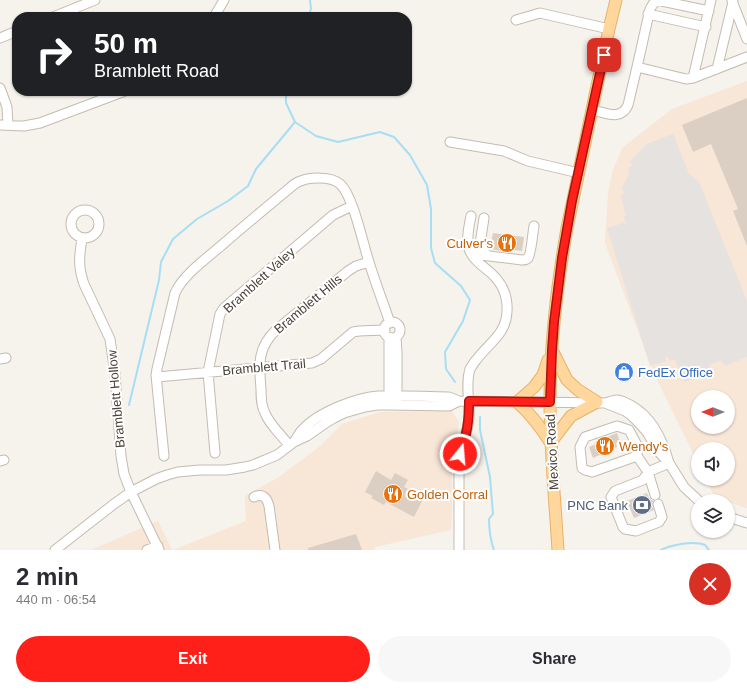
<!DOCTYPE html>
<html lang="en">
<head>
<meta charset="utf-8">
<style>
	:root { --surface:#fff; --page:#f7f7f7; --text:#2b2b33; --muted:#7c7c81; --accent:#ff201a }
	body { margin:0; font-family:Helvetica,sans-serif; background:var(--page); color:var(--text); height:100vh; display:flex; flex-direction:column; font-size:15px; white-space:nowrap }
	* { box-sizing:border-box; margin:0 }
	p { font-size:13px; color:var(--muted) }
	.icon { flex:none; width:22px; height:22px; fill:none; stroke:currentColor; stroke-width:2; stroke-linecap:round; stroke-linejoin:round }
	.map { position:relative; height:550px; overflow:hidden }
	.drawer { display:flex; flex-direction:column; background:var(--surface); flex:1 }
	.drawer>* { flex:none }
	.top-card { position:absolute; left:12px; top:12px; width:400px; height:84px; border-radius:16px; box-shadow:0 1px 3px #0004; background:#202124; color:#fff; overflow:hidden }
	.needle { width:26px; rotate:270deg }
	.tools { position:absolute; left:691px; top:390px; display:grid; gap:8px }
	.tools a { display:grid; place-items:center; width:44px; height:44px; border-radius:50%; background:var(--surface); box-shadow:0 1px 3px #0004; font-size:20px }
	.pin { position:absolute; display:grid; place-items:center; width:34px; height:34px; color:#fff; margin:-17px; border-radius:8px; box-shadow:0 2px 6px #0006 }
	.me { position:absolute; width:44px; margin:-22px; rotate:17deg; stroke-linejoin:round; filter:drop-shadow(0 0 3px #0008) }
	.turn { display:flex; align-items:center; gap:14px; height:84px; padding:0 16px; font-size:18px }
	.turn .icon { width:52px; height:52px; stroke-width:2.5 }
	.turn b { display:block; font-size:28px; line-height:34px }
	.round { display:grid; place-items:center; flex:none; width:42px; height:42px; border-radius:21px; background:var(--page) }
	.headline { display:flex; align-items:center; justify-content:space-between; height:68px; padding:0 16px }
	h1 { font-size:24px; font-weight:800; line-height:30px }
	.action { display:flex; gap:8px; margin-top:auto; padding:8px 16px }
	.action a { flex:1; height:46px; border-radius:24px; background:var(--accent); color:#fff; font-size:16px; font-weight:800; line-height:46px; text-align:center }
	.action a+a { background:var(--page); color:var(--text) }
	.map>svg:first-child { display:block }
</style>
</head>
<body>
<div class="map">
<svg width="747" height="550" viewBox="0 0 747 550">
	<rect width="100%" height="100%" fill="#f6f2ec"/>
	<!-- commercial -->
	<path fill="#f8e6d7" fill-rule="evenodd" d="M747 81V508L715 498 706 479H728V449H698V463L655 376 605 243 608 193 612 173 622 148 672 109ZM698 397H728V427H698Z
		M452 411 459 423 452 456V513L451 530 375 547 374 550H173L246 521 245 496 279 477 319 447 342 424 380 412Z
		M158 521 172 550H91Z"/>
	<!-- parking -->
	<path fill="#e5e2e0" d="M673 134 689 174 699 182 747 301V357L725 366 721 360 709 365 710 372 684 382 675 359 670 361 668 357 666 356 665 358 666 361 650 366 607 228 623 223 625 224H626L624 217 626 216 621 196 624 194 622 188 629 174 628 168 632 166 630 161 647 144Z"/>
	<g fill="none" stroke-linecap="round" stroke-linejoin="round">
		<!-- stream -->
		<path stroke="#a7def4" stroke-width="2" d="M308 17 311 9 310 0
			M286 91V103L295 122 316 136 338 142 380 132 394 137 410 155 427 185 431 209V248L435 263 461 286 470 300 463 321 445 352 446 369 455 382
			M129 405 159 280 161 262 173 239 197 219 228 201 248 186 256 169 295 122
			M480 417V430L490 477 493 514 489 519C489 531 490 539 494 550
			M661 550C671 545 694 540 705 545 706 546 707 548 709 550"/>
	</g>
	<!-- building -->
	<path fill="#dbcfc3" d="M747 98V246L733 211 738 209 711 144 693 152 682 125Z
		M493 233 524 237 522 251 508 249 507 252 490 249Z
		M617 433 620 442 616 443 617 447 593 458 589 447 596 444 595 442Z
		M376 471 391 480 395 473 408 480 404 487 424 497 414 517 386 502 384 505 371 498 373 496 365 492Z
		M647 493 649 498 653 501 652 506 654 510 634 518 627 501Z
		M356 534 362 550H308V548Z"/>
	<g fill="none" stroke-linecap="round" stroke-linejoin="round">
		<defs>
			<path id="minor" d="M657 0 709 11
				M658 0 653 4 650 9 637 67 686 79 693 78 711 0
				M732 1 747 39
				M648 14 706 27
				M53 17 95 0
				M214 17 224 0
				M516 20 540 13 609 29
				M0 38 17 31
				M717 69 733 2
				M693 78 747 57
				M0 88 7 107 8 125
				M592 110C606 113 621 121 628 105L637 67
				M0 125 24 126 40 123 125 91
				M450 142 504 151 528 161 579 173
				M71 224a14 14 0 1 1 28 0a14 14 0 1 1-28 0Z
				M484 218 480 244 482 251 489 256
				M82 239C79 257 78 267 84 284L110 339 115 374 121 456 124 474 131 492 159 550
				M472 254 522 260C524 260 526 260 528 258 531 255 533 231 534 226
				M384 330a8 8 0 1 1 16 0a8 8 0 1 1-16 0Z
				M396 337 397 352V401
				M0 359 6 358
				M157 377 312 363 321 359 353 332 359 331 385 330
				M389 401V337
				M605 403 625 411 631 415 639 423 647 432 658 451 669 463 684 487 699 501
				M294 442C297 438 299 433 303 429 319 412 355 398 378 396 402 395 426 397 449 397L459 401 605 403C609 402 614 400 617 400 622 400 628 404 632 406 653 418 663 441 669 463
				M289 445C282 436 269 424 265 413 261 406 261 397 261 389 259 365 257 348 276 330L348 271 356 266 369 262
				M215 453 208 372 220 314 224 308 333 215 352 206
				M164 456 156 375 157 369 175 293C183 275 207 258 222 245 245 225 268 206 291 187 293 185 296 183 298 182 309 177 331 176 340 184 353 195 363 244 369 262 375 282 383 302 390 323
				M637 456 592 472 585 470 582 468 580 447 585 437 617 426 629 430 638 447 637 456 648 472 655 495
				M0 461 4 460
				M254 497C263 493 267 498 269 506L275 550
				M658 504 662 517 659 522 636 531 625 529 623 527 611 497 615 491 643 480 648 472 669 463
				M728 517 747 523
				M55 550 114 504 131 492 156 479 167 475 178 472 200 470H226L245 467 253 465 277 455 294 442 307 436 327 422 334 418 344 413 365 407 377 405H389L449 406 459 401
				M147 550 158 546
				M459 550V466C460 462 460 458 460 454 463 442 468 431 469 418 470 403 465 384 470 369 472 366 474 362 477 359 489 343 506 334 507 312 508 297 502 283 491 273 483 266 473 260 469 249 466 238 469 226 471 216"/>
			<path id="major" d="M548 360 543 375 534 387 517 402C531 414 540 426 550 442
				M551 442 571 416 597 402 578 390 567 380 553 352
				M558 550C555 500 550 451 550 401 550 343 557 285 567 228L609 29 616 0"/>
		</defs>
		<!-- minor casing -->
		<use href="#minor" stroke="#c5bbb0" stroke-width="11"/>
		<!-- major casing -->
		<use href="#major" stroke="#e9b267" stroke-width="13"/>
		<!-- minor -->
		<use href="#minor" stroke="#fff" stroke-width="9"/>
		<!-- major -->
		<use href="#major" stroke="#ffd69c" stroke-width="11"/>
	</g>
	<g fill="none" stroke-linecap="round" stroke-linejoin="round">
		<defs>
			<path id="route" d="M460 454C467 434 469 422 469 401L550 402 552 350 554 322 562 258 572 201 604 55"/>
		</defs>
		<!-- route casing -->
		<use href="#route" stroke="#a61511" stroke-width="10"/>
		<!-- route -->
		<use href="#route" stroke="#ff201a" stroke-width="7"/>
	</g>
	<!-- icons -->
	<defs>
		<symbol id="restaurant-disc" viewBox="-11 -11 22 22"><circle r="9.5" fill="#e8710a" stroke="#fff"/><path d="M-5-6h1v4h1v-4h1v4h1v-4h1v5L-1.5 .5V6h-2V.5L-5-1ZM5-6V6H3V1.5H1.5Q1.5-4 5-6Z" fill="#fff"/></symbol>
		<symbol id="shop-disc" viewBox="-11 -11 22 22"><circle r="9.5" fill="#3f7fe0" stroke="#fff"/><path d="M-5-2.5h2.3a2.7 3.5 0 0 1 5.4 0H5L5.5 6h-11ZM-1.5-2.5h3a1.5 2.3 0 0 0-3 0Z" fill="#fff"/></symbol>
		<symbol id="bank-disc" viewBox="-11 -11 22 22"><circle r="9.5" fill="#5c6f8a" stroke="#fff"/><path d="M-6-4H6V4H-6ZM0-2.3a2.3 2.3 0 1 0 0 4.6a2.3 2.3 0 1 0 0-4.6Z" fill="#fff"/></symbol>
	</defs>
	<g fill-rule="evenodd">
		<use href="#restaurant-disc" x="496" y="232" width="22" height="22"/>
		<use href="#shop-disc" x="613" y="361" width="22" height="22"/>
		<use href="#restaurant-disc" x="594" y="435" width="22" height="22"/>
		<use href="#restaurant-disc" x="382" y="483" width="22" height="22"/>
		<use href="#bank-disc" x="631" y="494" width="22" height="22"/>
	</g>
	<g text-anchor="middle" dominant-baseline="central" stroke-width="4" stroke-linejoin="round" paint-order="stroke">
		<!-- food labels -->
		<g font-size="13" fill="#c56008" stroke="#fff" text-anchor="start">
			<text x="493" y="243" text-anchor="end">Culver's</text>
			<text x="619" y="446">Wendy's</text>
			<text x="407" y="494">Golden Corral</text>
		</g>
		<!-- street labels -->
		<g font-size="13" fill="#4b4238" stroke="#fff">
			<text transform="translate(259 280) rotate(-42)">Bramblett Valey</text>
			<text transform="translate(308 304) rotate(-40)">Bramblett Hills</text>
			<text transform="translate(264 367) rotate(-5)">Bramblett Trail</text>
			<text transform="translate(116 399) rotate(-95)">Bramblett Hollow</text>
			<text transform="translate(552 452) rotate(-93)">Mexico Road</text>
		</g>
		<!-- shop labels -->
		<g font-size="13" fill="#366cbe" stroke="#fff" text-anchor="start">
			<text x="638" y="372">FedEx Office</text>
		</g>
		<!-- service labels -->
		<g font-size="13" fill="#4e5e75" stroke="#fff" text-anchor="end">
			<text x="628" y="505">PNC Bank</text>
		</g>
	</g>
</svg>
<div class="tools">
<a><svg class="needle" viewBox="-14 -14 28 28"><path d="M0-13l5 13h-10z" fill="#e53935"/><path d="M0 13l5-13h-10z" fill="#7c7c81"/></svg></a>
<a><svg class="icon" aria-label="sound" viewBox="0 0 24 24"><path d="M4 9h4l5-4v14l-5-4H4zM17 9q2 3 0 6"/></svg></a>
<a><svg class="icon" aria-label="layers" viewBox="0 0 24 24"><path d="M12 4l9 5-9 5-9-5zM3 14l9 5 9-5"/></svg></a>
</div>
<div class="pin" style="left:604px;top:55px;background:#d93025"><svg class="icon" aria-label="arrive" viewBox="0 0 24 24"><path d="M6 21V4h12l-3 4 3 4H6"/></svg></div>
<svg class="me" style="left:460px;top:454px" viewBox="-20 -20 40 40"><circle r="17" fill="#ff201a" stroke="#fff" stroke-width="3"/><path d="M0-11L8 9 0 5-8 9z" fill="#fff"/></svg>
<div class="top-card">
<div class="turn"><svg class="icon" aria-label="right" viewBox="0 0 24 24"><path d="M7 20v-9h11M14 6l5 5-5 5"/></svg><div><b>50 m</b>Bramblett Road</div></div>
</div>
</div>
<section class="drawer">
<div class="headline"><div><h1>2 min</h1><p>440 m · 06:54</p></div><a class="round" style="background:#d93025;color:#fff"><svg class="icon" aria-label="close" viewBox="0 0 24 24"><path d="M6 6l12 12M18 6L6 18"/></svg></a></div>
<div class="action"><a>Exit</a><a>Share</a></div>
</section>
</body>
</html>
